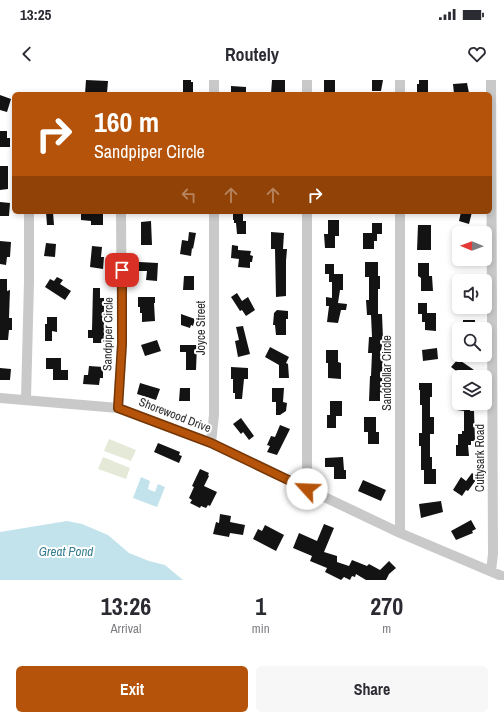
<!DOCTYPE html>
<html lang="en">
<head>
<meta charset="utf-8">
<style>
	:root { --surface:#fff; --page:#f7f7f7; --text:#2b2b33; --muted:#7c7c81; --accent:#b45309 }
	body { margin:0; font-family:"Archivo Narrow",sans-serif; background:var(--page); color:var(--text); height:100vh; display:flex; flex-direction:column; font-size:15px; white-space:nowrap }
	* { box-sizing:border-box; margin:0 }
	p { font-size:13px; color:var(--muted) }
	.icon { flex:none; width:22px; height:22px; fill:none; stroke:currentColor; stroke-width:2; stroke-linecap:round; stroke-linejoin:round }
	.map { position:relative; height:500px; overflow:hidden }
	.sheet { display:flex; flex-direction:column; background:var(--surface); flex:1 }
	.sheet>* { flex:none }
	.top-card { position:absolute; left:12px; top:12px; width:480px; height:122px; border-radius:6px; box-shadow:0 2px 6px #0003; background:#b45309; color:#fff; overflow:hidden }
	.needle { width:26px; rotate:271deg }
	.buttons { position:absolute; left:452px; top:146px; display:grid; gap:8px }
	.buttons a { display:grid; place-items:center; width:40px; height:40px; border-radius:6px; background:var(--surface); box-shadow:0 2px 6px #0003; font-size:20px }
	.pin { position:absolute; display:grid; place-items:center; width:34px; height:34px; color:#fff; margin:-17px; border-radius:8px; box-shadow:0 2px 6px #0006 }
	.me { position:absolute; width:44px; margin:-22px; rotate:295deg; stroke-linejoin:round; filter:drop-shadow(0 0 3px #0008) }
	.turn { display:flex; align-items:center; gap:14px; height:84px; padding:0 16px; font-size:18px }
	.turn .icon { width:52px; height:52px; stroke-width:2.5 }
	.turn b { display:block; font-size:28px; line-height:34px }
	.lanes { display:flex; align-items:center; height:38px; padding:0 16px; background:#0003; justify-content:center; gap:20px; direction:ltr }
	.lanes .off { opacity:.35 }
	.eta { display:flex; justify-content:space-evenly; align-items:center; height:68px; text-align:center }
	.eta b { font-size:24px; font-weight:800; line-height:28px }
	.action { display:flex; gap:8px; margin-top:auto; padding:8px 16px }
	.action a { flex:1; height:46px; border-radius:6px; background:var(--accent); color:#fff; font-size:16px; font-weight:800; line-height:46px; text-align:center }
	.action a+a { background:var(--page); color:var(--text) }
	.status { display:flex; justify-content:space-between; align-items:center; height:28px; padding:0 20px; background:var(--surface); direction:ltr }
	.status svg { height:11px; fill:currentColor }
	header { display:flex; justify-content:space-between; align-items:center; height:52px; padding:0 16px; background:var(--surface); font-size:18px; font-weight:800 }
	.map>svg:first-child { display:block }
</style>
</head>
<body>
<div class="status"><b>13:25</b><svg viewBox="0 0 49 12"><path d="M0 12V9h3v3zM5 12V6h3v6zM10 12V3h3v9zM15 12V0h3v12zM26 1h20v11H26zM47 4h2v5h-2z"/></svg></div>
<header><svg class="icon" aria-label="back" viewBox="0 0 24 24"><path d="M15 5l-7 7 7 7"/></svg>Routely<svg class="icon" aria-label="heart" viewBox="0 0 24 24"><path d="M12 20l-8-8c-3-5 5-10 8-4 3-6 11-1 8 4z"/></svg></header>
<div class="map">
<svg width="504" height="500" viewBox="0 0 504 500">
	<rect width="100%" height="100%" fill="#fff"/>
	<!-- green -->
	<path fill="#e5ead8" d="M109 359 136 370 131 381 104 371Z
		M103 377 130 388 126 399 98 389Z"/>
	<!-- water -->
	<path fill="#c3e3ec" d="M141 397 150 401 148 409 155 412 158 404 165 407 157 427 133 418Z
		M67 441 82 444 108 455 129 473 149 481 165 485 183 500H0V452Z"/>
	<!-- building -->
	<path fill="#131313" d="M86 0 108 1 107 13 99 12V13H93V14H85Z
		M183 0H191V2H193V14H183Z
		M272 0H285V14H271Z
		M324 0H335V13H324Z
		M372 0H383L381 11H372Z
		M419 0H428V14H417V4H419Z
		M467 3 469 13 454 14 453 4Z
		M231 6 246 7V13L231 14Z
		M0 15 11 19 7 32 0 30Z
		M0 51H7V58H10V67H0Z
		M0 86H8V109L0 110Z
		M0 122 10 123 9 136H0Z
		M46 132H53L54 145H47Z
		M81 132H103V145H91V141L81 140Z
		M233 132H243V141H246V154H237L236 143H234V140H233Z
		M461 132H472L469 144 459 141Z
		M328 140H339V156H335V168H325L324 154H328Z
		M151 141 152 165H141V142Z
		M372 143H382V154H377V161H374V169H363V153H372Z
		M418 145H431V170H417Z
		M189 152 196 153 193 169 192 168 191 176 180 174 182 160 188 161Z
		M271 152 284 153 283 169H287L286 181V216L276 217 275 169H271Z
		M0 161 11 162 10 177H7L6 185 0 184Z
		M46 163 56 164 55 177 44 176Z
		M232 165 238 166V170L251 171 250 175 253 176 252 182H250V188L238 187 239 179 231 178Z
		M92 166 102 167 101 177H104L103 189 90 187Z
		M139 182 158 183 157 201 146 200 147 191H139Z
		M365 182H378V196H380V209H378V234H382L383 259 381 271 383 272V313L380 312V321H369L370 296H371L372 273H368L369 257H372L371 235H367L366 220H369V197H365Z
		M418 183H429V196H432L433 211H421V198L418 196Z
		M325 184H334V194H343V210H340L338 223 347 224 346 230H341L338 243 327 242 329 226H326V217L332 218V202H329V194H325Z
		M184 196H194V210H183Z
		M57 197 63 200 60 204 71 211 65 220 45 207 50 199 54 201Z
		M0 199H7V211L10 210 9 238H12V250H9L8 260H0Z
		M93 208H100V218H104V263H93V258H88V250H92Z
		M237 213 242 221 248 217 255 230 246 236 242 230 240 231 231 217Z
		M138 217H155V223H154L155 241 142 242V233H140V227H138Z
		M418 223H427V233H436V251L425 250V242H422V234H418Z
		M277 230 288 231V239H286V255H276L275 245H273L274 233Z
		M181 234 195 239 193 246 191 245 190 248 181 245Z
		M47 237H57V252L52 251V261H45V244H47Z
		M463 240H475V249H463Z
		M243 246 250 274 238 277 235 261 239 260 236 247Z
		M157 260 161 271 145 276 141 265Z
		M180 265H197L196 290H186V272H180Z
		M270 267 289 277 286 283 288 284 289 298H279V285L265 277Z
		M437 268 438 279 423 281 422 270Z
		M326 270H338V282L341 283V299L328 298V283H326Z
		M46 278H61V290H68V300H53V289H46Z
		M458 279 474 290 469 297H464L451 287Z
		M89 286 103 287V298H100L99 305 83 304 84 295H88Z
		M231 287 248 288V299H244L242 319H235V313H233V299H231Z
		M0 288 11 289 10 300H0Z
		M140 303 160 309 156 320 137 314Z
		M419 303H432V317H430V337H434V354H430V377H432V389H436V404H424V390H421V366H419V353H422V325H420V310H419Z
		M180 308H190V321H179Z
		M272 308H284L283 322 287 323 286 331 280 335H276V322H272Z
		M330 321H342V336H336V348H327V335H330Z
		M457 323H470V331H474L475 361H471V365H468L469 376H456V365H458V354H462V351H464V331L457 330Z
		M364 337H376V352H379V364H368V352H364Z
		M241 338 254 356 249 360 243 352 241 354 233 344Z
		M280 345 290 349 277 375 267 372 270 366 267 365 271 356 275 357Z
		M158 363 180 372 179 375 182 376 179 383 154 372Z
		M343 377 344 390H346V399H334V387H325V378Z
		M200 389 209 393 208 395 209 396 204 406 217 412 210 426 208 425 206 428 201 426 200 428 190 423 192 420 189 418 194 407 192 406Z
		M472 393 478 397 468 411 466 410 462 416 453 410 461 397 466 401Z
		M363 400 386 410 381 421 358 411Z
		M441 421 443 432 421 438 419 424Z
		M220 434 231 436 230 442 245 445 243 455 230 453 229 457 213 454 216 442 219 443Z
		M471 440 476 449 472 451 473 453 456 460 451 451Z
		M324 444 334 448 324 472 337 476V482L349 486 352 480 367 486 369 484 380 490 389 481 396 488 389 494 386 500H366L356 494 355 497 352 496 350 500 344 497 341 500 325 492 327 488 310 481 312 476 293 468 299 453 317 461Z
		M265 445 284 455 276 471 253 459 258 449 262 451Z"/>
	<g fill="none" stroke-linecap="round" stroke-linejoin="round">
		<!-- minor -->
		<path stroke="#c9c9c9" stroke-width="10" d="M400 0V14
			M214 14V0
			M307 14V0
			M400 132V453
			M0 318 118 328 211 363 400 453 504 497
			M26 319 29 201V132
			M118 328 122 264 121 132
			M211 363 214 335V132
			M307 409V132
			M491 491 493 474 491 0"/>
	</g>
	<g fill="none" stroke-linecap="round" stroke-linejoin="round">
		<defs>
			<path id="route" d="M122 190V264L118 328 211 363 307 409"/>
		</defs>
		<!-- route casing -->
		<use href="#route" stroke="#753606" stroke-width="10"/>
		<!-- route -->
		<use href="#route" stroke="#b45309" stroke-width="7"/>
	</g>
	<g text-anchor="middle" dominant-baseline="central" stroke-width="4" stroke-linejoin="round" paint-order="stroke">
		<!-- street labels -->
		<g font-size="12" fill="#2c2c2c" stroke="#fff">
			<text transform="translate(201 248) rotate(-90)">Joyce Street</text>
			<text transform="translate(108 254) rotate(-89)">Sandpiper Circle</text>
			<text transform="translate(387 293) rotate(-90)">Sanddollar Circle</text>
			<text transform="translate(175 335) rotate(21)">Shorewood Drive</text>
			<text transform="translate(480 378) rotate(-90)">Cuttysark Road</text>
		</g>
		<!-- water labels -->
		<g font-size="13" font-style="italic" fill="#377e90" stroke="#fff">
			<text x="66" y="471">Great Pond</text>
		</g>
	</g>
</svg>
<div class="buttons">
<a><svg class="needle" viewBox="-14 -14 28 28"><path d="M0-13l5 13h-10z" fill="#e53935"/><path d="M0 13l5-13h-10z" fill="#7c7c81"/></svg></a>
<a><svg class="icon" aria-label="sound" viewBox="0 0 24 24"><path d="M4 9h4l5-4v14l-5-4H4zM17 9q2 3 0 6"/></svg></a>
<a><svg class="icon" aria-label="search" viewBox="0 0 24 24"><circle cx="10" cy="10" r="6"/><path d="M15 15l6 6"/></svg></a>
<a><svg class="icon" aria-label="layers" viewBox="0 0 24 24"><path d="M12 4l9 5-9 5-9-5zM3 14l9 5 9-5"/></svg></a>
</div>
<div class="pin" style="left:122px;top:190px;background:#d93025"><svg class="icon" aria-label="arrive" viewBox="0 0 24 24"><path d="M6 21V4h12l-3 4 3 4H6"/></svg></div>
<svg class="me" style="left:307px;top:409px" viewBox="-20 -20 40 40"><circle r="19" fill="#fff"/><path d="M0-13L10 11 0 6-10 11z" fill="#b45309"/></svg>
<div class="top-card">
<div class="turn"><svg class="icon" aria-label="right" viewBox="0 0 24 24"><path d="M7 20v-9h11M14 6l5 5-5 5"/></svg><div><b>160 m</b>Sandpiper Circle</div></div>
<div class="lanes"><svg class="icon off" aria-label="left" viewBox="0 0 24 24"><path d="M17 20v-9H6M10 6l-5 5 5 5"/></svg><svg class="icon off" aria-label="ahead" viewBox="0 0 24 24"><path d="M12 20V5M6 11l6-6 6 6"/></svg><svg class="icon off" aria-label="ahead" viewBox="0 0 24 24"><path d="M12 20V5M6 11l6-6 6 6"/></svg><svg class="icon" aria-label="right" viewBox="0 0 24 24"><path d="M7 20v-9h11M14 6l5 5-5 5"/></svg></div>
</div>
</div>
<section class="sheet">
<div class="eta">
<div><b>13:26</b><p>Arrival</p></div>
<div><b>1</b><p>min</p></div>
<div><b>270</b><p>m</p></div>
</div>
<div class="action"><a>Exit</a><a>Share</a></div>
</section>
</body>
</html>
